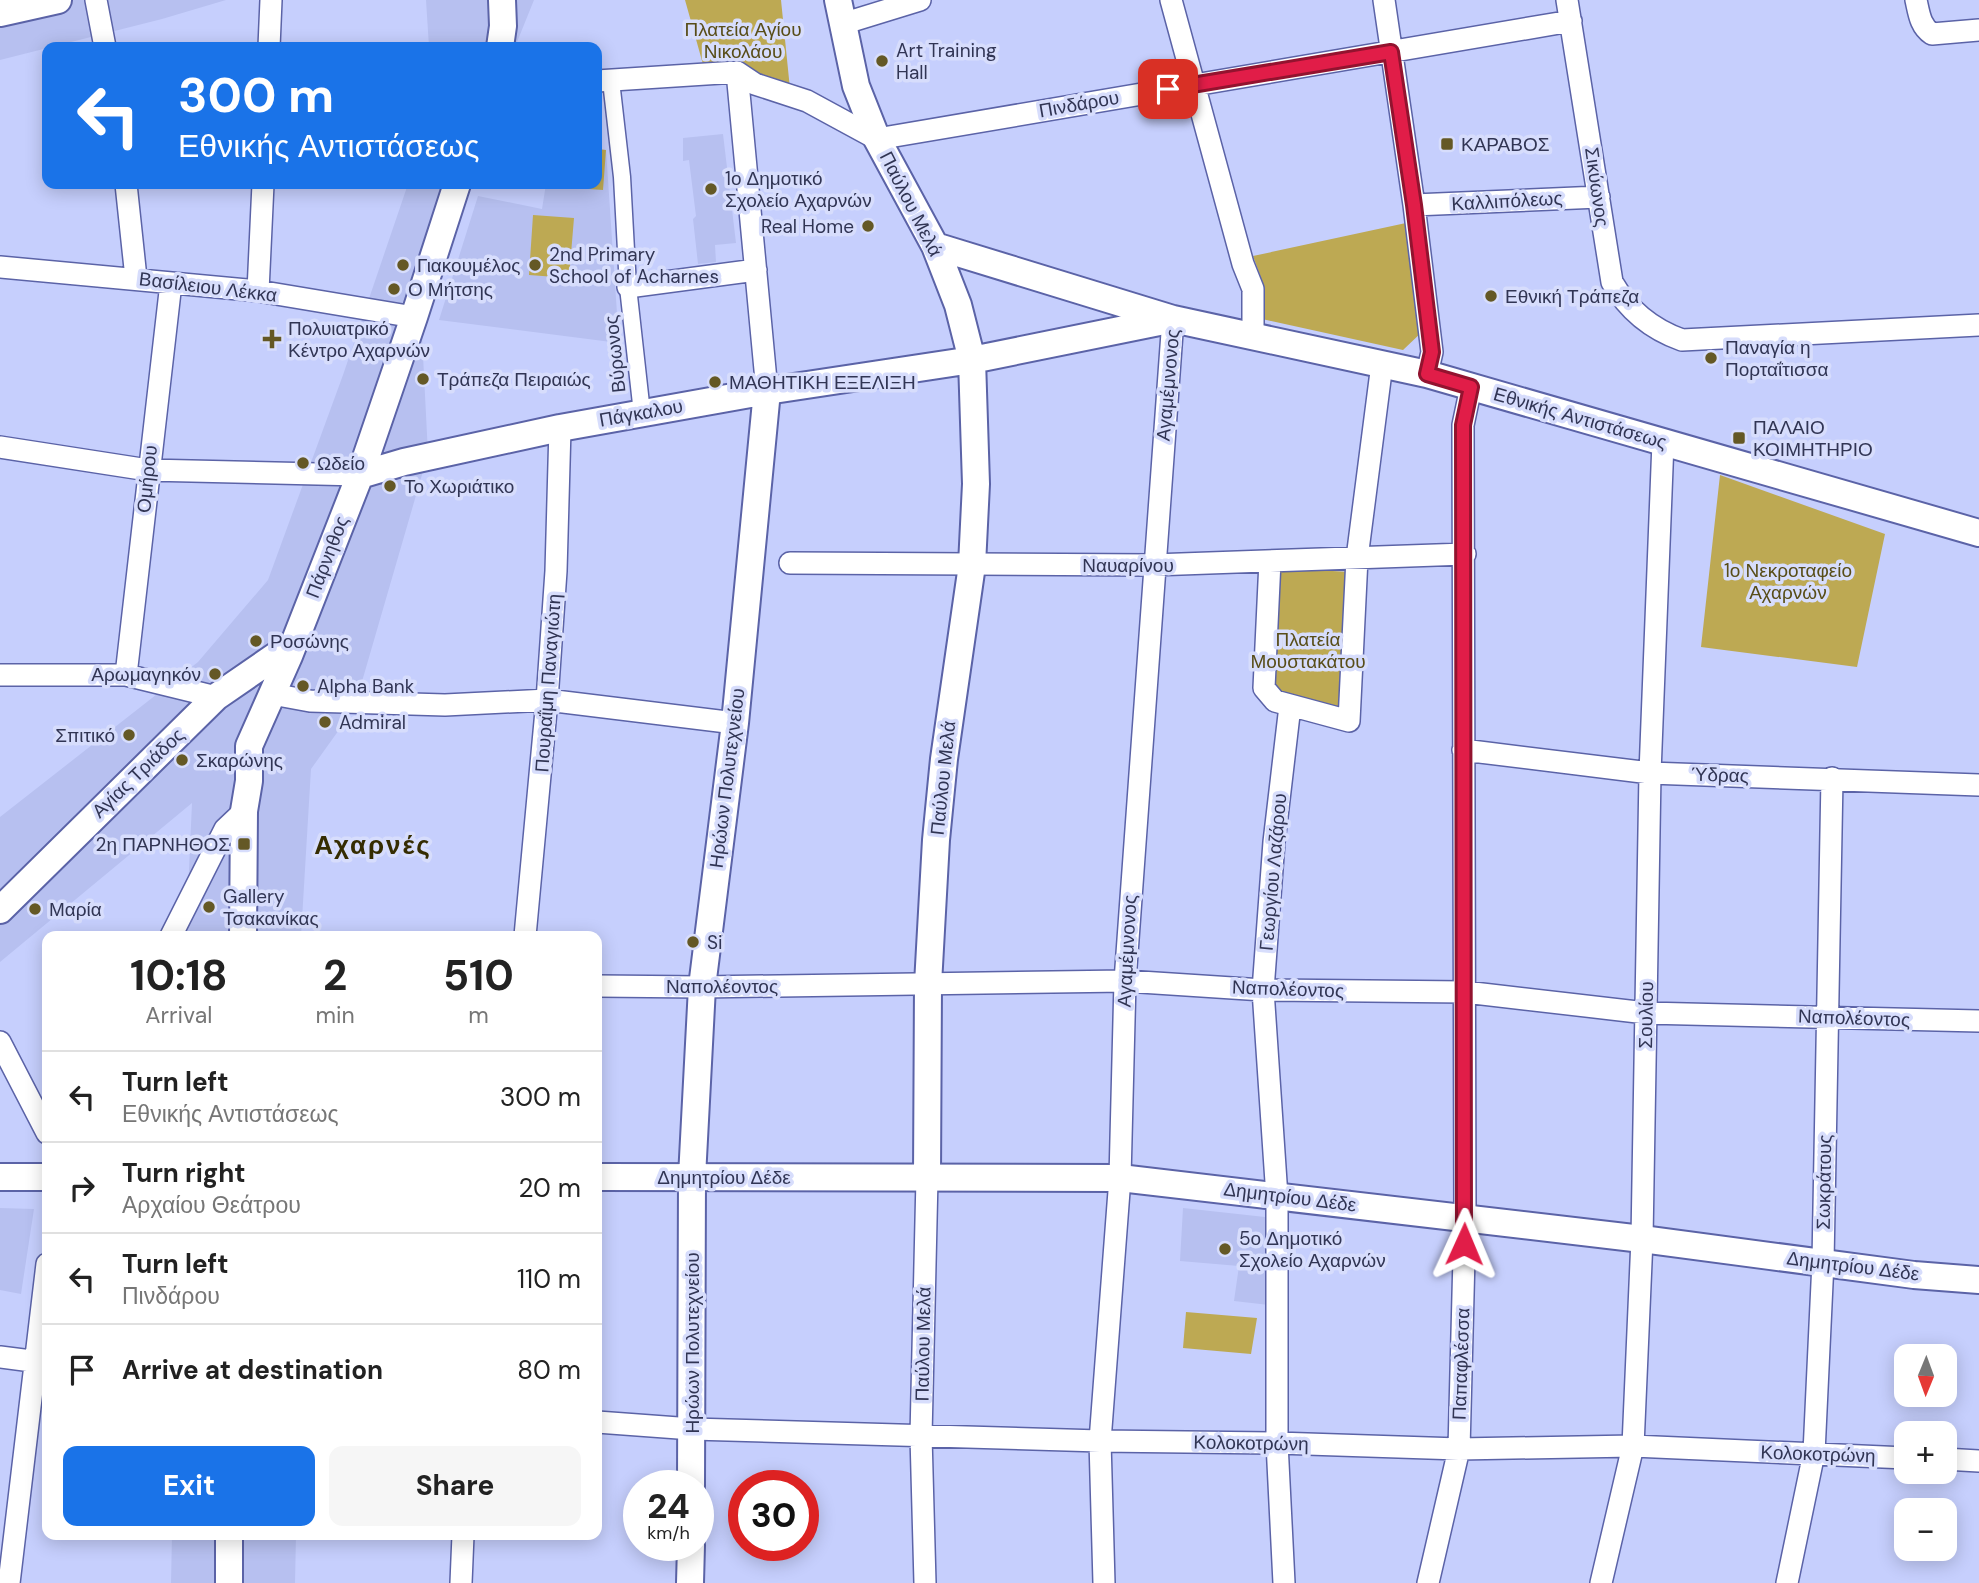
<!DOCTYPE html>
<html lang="en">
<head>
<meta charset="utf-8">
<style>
	:root { --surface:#fff; --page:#f6f6f6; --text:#222; --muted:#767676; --line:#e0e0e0; --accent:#1a73e8 }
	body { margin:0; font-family:"DM Sans",sans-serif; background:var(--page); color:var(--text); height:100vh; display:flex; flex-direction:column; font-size:26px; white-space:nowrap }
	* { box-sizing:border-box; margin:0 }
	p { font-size:23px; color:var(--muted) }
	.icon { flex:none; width:38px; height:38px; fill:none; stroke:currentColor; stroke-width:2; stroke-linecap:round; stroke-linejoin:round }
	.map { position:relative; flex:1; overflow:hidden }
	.side { position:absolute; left:42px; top:931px; width:560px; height:609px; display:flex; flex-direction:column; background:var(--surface); border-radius:14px; box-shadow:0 4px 18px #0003 }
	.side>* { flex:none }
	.guide { position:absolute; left:42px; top:42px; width:560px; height:147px; border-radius:14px; box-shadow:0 4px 18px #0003; background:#1a73e8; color:#fff; overflow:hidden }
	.needle { width:46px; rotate:181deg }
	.tools { position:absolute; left:1894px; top:1344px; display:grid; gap:14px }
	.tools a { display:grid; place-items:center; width:63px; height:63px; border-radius:14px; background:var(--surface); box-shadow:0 4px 18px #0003; font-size:35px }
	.speed { position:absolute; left:623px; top:1470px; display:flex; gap:14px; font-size:35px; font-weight:700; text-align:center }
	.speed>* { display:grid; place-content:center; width:91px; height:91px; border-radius:50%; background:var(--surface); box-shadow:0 4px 18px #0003; line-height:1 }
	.speed small { font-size:18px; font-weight:400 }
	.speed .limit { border:10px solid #d22; background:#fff; color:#111 }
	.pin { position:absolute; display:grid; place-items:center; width:60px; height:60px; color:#fff; margin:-30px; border-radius:14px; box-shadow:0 4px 10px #0006 }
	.me { position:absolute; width:77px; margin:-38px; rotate:1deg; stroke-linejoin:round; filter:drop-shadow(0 0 5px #0008) }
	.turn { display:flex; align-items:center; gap:24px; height:147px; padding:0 21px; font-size:32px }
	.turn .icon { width:91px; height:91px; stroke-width:2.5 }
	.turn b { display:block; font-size:49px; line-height:60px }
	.eta { display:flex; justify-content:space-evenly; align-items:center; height:119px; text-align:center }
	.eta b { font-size:42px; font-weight:700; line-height:49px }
	.button { display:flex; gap:14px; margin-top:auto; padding:14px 21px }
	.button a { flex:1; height:80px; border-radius:14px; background:var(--accent); color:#fff; font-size:28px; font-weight:700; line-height:80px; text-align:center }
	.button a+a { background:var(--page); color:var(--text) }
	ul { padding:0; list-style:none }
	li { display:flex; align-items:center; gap:21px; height:91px; padding:0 21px; border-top:2px solid var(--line) }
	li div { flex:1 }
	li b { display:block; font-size:26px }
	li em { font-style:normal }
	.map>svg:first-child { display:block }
</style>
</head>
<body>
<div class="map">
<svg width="1979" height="1583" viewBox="0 0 1979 1583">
	<rect width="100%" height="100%" fill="#c6cffd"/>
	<!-- built -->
	<path fill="#b7c0f0" d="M0 0H226L162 19 0 60Z
		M426 0H534L515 47H429Z
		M723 134 736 243 715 245 716 262 698 264 693 219 696 216 689 160 683 161V138Z
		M597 149 606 150 619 343 439 320 478 196 542 209 546 184H597Z
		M408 184H464L422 336 428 454 354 709 311 769 301 936H186L192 803 0 962V817L198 662 268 580 343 375Z
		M0 1208 34 1209 21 1294 0 1290Z
		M1183 1208 1265 1217V1237H1271L1269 1305 1234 1301 1239 1266 1180 1261Z
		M172 1535H296L295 1583H171Z"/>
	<!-- green -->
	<path fill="#bda953" d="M685 0H781L790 89 706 75Z
		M597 149 606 150 603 190 548 186V184H597Z
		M533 215 574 218 569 278 529 275Z
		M1406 223 1423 331 1403 350 1262 319 1265 289 1253 256Z
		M1720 475 1885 534 1857 667 1701 647Z
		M1277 568 1351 572 1342 711 1281 695 1266 681Z
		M1186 1312 1257 1318 1251 1354 1183 1348Z"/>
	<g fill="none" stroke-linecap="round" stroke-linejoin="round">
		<defs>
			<path id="pedestrian" d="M611 81 622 177 628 287 642 413"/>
			<path id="minor" d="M96 0 105 47
				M1171 0 1243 264 1253 289V337
				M1384 0 1414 205 1432 352 1427 374
				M1567 0 1612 282C1628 310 1651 329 1682 340L1979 325
				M1916 0C1919 13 1920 26 1932 34L1979 30
				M842 24 920 0
				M269 47 271 0
				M737 72 767 391
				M597 81 737 72 755 84 807 101 877 139 1571 21
				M126 184 136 278
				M1414 205 1599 197
				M0 267 258 291 414 317
				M628 287 756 270
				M258 291 263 184
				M0 447 148 470 360 475
				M1270 561 1264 688 1275 701 1349 721 1357 558 1382 364
				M790 563 1153 565 1465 554
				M0 675H126L216 697
				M126 675 171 283
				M272 694 310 701 445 705 547 700 735 723
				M1463 750 1650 773 1979 785
				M171 936 225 829 244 811
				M525 936 547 700 556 571 560 428
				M597 986 702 987 1125 981 1263 990 1465 992 1646 1013 1979 1021
				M0 1042 47 1133
				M0 1357 47 1363
				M597 1422 692 1429 1100 1441 1277 1443 1459 1449 1633 1446 1906 1458
				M1944 1459 1979 1461
				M9 1583 47 1264
				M461 1583 463 1535
				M925 1583 921 1436 927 1178
				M1104 1583 1100 1441 1120 1178 1125 981 1173 319
				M1284 1583 1277 1443V1197L1263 990 1274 842 1290 706
				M1428 1583 1459 1449 1465 1218 1463 425 1471 387
				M1601 1583 1633 1446 1642 1239 1650 773 1663 442
				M1787 1583 1814 1453 1823 1262 1832 778"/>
			<path id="tertiary" d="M838 0 856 86 877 139 935 246 958 305 972 360 976 484 972 565 944 759 936 840 928 984 927 1178
				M0 13 58 0
				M500 47 503 26 502 0
				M935 246 1173 319 1427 374 1979 533
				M360 475 404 462 560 428 767 391 972 360 1169 320
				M0 910 216 697 277 655 289 656
				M243 936 244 811 249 781V746L289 656 360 475 414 317 457 184
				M0 1177H47
				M597 1177 1120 1178 1642 1239 1914 1275 1979 1280
				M691 1486 692 1177 702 987 735 723 767 391
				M229 1583V1535
				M690 1583 691 1545"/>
		</defs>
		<!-- pedestrian casing -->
		<use href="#pedestrian" stroke="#5b63a7" stroke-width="19"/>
		<!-- minor casing -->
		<use href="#minor" stroke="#5b63a7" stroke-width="24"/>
		<!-- tertiary casing -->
		<use href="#tertiary" stroke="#5b63a7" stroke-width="30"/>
		<!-- pedestrian -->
		<use href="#pedestrian" stroke="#fff" stroke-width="16"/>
		<!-- minor -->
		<use href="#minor" stroke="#fff" stroke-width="21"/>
		<!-- tertiary -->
		<use href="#tertiary" stroke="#fff" stroke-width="26"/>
	</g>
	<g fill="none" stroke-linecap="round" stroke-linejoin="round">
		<defs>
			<path id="route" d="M1168 89 1391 52 1414 205 1432 352 1427 374 1471 387 1463 425 1464 1244"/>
		</defs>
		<!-- route casing -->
		<use href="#route" stroke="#92132f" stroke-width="18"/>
		<!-- route -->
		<use href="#route" stroke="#e11d48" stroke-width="12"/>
	</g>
	<!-- markers -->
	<g fill="#645825" stroke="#d7ddfc" stroke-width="2.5">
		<circle cx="882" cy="61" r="7"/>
		<rect x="1440" y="137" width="14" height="14" rx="3.5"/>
		<circle cx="711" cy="189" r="7"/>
		<circle cx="868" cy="226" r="7"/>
		<circle cx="403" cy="265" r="7"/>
		<circle cx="535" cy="265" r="7"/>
		<circle cx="394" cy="289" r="7"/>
		<circle cx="1491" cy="296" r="7"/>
		<path d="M268.5 328.5h7v7h7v7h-7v7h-7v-7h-7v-7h7z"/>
		<circle cx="1711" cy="358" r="7"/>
		<circle cx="423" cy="379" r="7"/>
		<circle cx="715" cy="382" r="7"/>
		<rect x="1732" y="431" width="14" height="14" rx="3.5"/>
		<circle cx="303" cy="463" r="7"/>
		<circle cx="390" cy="486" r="7"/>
		<circle cx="256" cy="641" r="7"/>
		<circle cx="215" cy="674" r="7"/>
		<circle cx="303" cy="686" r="7"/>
		<circle cx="325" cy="722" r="7"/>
		<circle cx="129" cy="735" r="7"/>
		<circle cx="182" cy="760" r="7"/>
		<rect x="237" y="837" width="14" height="14" rx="3.5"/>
		<circle cx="209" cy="907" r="7"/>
		<circle cx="35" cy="909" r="7"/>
		<circle cx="693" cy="942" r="7"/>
		<circle cx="1225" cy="1249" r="7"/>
	</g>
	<g text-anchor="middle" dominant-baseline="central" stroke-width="7" stroke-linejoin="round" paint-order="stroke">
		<!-- park labels -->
		<g font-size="19" fill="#584d18" stroke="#d7ddfc">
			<text x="743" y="29">Πλατεία Αγίου<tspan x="743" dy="22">Νικολάου</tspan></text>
			<text x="1788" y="570">1ο Νεκροταφείο<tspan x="1788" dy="22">Αχαρνών</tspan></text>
			<text x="1308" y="639">Πλατεία<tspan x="1308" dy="22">Μουστακάτου</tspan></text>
		</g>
		<!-- poi labels -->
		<g font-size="19" fill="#313554" stroke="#d7ddfc" text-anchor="start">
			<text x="896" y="50">Art Training<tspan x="896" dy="22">Hall</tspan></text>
			<text x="1461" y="144">ΚΑΡΑΒΟΣ</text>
			<text x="725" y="178">1ο Δημοτικό<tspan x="725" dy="22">Σχολείο Αχαρνών</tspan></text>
			<text x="854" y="226" text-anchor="end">Real Home</text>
			<text x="549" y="254">2nd Primary<tspan x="549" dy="22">School of Acharnes</tspan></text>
			<text x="417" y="265">Γιακουμέλος</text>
			<text x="408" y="289">Ο Μήτσης</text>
			<text x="1505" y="296">Εθνική Τράπεζα</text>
			<text x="288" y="328">Πολυιατρικό<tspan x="288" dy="22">Κέντρο Αχαρνών</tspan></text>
			<text x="1725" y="347">Παναγία η<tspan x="1725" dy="22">Πορταΐτισσα</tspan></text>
			<text x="437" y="379">Τράπεζα Πειραιώς</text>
			<text x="729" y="382">ΜΑΘΗΤΙΚΗ ΕΞΕΛΙΞΗ</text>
			<text x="1753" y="427">ΠΑΛΑΙΟ<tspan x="1753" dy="22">ΚΟΙΜΗΤΗΡΙΟ</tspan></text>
			<text x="317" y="463">Ωδείο</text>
			<text x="404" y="486">Το Χωριάτικο</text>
			<text x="270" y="641">Ροσώνης</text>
			<text x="201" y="674" text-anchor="end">Αρωμαγηκόν</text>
			<text x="317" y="686">Alpha Bank</text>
			<text x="339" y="722">Admiral</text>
			<text x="115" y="735" text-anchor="end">Σπιτικό</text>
			<text x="196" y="760">Σκαρώνης</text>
			<text x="230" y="844" text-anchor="end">2η ΠΑΡΝΗΘΟΣ</text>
			<text x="223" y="896">Gallery<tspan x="223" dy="22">Τσακανίκας</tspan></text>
			<text x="49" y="909">Μαρία</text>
			<text x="707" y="942">Si</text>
			<text x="1239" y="1238">5ο Δημοτικό<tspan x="1239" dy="22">Σχολείο Αχαρνών</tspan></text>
		</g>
		<!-- street labels -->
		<g font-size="19" fill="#313554" stroke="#d7ddfc">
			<text transform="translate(1079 104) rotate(-10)">Πινδάρου</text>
			<text transform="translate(1597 187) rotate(82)">Σικύωνος</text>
			<text transform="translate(1507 201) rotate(-3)">Καλλιπόλεως</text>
			<text transform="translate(911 204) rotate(63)">Παύλου Μελά</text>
			<text transform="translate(208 287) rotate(7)">Βασίλειου Λέκκα</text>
			<text transform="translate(615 354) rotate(-96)">Βύρωνος</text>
			<text transform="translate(1168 385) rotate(-85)">Αγαμέμνονος</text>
			<text transform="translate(641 413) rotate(-10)">Πάγκαλου</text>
			<text transform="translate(1580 418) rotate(16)">Εθνικής Αντιστάσεως</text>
			<text transform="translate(147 479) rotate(-84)">Ομήρου</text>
			<text transform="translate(327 557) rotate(-69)">Πάρνηθος</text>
			<text x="1128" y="565">Ναυαρίνου</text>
			<text transform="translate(548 683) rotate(-86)">Πουραΐμη Παναγιώτη</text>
			<text transform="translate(138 773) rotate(-44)">Αγίας Τριάδος</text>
			<text transform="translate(1720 775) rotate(2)">Ύδρας</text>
			<text transform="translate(727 778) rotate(-83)">Ηρώων Πολυτεχνείου</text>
			<text transform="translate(943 778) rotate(-84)">Παύλου Μελά</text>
			<text transform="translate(1273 872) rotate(-85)">Γεωργίου Λαζάρου</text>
			<text transform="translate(1127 951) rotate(-87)">Αγαμέμνονος</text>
			<text x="722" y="986">Ναπολέοντος</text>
			<text transform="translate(1288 989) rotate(2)">Ναπολέοντος</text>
			<text transform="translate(1646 1015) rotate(-89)">Σουλίου</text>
			<text transform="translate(1854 1018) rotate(2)">Ναπολέοντος</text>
			<text x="724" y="1177">Δημητρίου Δέδε</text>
			<text transform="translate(1824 1182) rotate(-89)">Σωκράτους</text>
			<text transform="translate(1290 1197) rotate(7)">Δημητρίου Δέδε</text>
			<text transform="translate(1853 1266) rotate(7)">Δημητρίου Δέδε</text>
			<text transform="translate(692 1343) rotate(-90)">Ηρώων Πολυτεχνείου</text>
			<text transform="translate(923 1344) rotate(-89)">Παύλου Μελά</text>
			<text transform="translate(1461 1364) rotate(-88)">Παπαφλέσσα</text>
			<text transform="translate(1251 1443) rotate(1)">Κολοκοτρώνη</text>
			<text transform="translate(1818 1454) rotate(2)">Κολοκοτρώνη</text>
		</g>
		<!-- district labels -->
		<g font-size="26" font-weight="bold" letter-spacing="2" fill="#352c01" stroke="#d7ddfc">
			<text x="373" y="845">Αχαρνές</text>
		</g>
	</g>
</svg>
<div class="tools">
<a><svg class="needle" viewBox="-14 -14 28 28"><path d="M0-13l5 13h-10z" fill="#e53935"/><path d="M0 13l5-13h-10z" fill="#767676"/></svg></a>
<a>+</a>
<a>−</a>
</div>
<div class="speed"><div>24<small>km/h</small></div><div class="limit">30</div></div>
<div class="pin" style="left:1168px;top:89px;background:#d93025"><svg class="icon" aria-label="arrive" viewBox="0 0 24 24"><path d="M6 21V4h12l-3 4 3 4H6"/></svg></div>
<svg class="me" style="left:1464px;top:1244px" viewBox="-20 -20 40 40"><path d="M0-17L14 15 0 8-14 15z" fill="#e11d48" stroke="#fff" stroke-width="4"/></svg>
<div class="guide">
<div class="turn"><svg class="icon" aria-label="left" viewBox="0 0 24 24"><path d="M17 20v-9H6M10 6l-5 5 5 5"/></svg><div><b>300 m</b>Εθνικής Αντιστάσεως</div></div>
</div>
<section class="side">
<div class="eta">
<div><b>10:18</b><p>Arrival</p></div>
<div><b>2</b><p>min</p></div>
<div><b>510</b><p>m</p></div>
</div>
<ul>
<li><svg class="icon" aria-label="left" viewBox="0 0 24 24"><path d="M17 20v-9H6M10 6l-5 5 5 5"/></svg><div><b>Turn left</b><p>Εθνικής Αντιστάσεως</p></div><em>300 m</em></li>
<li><svg class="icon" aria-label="right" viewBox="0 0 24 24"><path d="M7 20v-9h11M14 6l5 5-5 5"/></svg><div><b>Turn right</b><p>Αρχαίου Θεάτρου</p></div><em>20 m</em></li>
<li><svg class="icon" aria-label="left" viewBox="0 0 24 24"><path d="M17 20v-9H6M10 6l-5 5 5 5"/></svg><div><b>Turn left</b><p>Πινδάρου</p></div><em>110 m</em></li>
<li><svg class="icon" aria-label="arrive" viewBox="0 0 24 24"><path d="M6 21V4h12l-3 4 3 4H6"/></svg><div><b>Arrive at destination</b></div><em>80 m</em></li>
</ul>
<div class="button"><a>Exit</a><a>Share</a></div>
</section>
</div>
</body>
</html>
